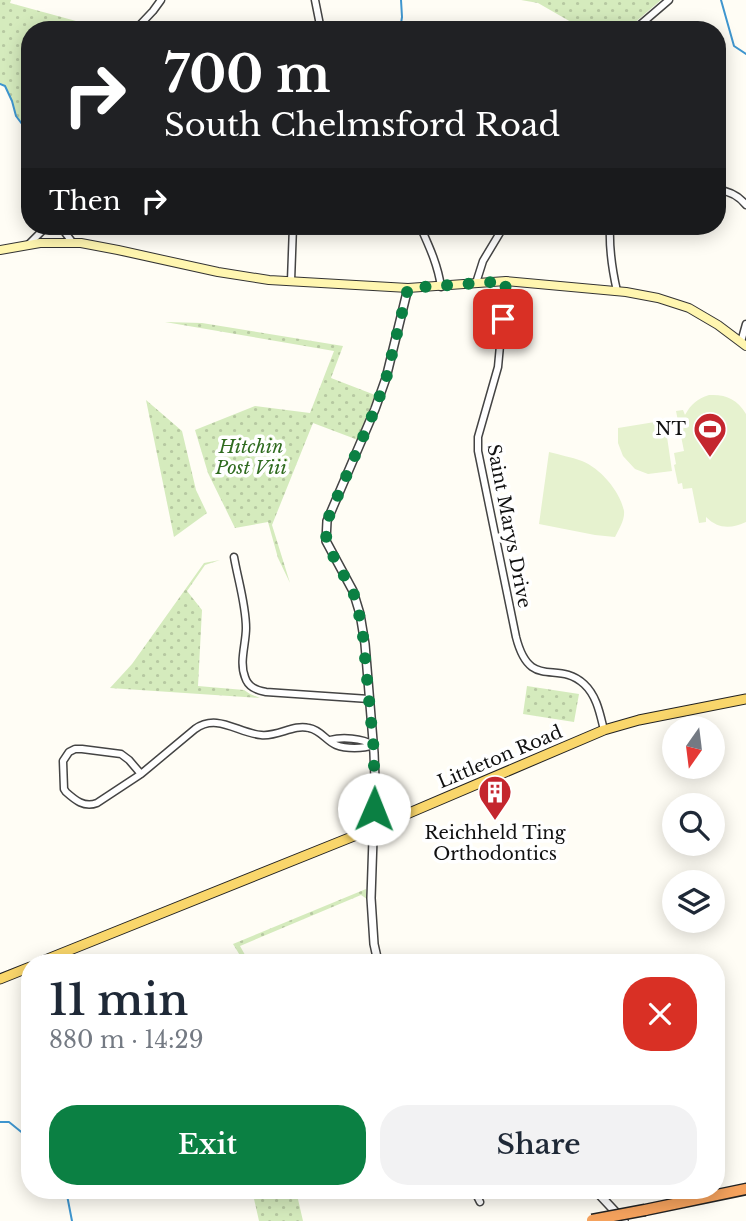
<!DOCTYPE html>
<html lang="en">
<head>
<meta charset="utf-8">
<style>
	:root { --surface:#fff; --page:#f2f2f3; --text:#1f2937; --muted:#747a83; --accent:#0b8043 }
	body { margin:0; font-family:"Libre Baskerville",serif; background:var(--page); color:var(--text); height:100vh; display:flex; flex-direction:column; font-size:26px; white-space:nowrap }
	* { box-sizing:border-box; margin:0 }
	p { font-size:23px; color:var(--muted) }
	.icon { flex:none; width:38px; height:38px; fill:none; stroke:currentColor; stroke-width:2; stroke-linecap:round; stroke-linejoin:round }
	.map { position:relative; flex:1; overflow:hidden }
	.sheet { position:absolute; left:21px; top:954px; width:704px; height:245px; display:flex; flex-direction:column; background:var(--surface); border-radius:28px; box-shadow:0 4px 18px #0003 }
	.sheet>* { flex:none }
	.hud { position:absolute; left:21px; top:21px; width:705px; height:214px; border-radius:28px; box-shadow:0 4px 18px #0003; background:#202124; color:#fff; overflow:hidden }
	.needle { width:46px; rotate:194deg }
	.fabs { position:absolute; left:662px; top:716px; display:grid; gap:14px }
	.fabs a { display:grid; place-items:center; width:63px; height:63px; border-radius:50%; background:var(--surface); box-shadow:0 4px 18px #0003; font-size:35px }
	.pin { position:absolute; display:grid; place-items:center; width:60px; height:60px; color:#fff; margin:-30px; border-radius:14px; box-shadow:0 4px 10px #0006 }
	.me { position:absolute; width:77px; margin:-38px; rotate:1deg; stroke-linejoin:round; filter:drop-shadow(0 0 5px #0008) }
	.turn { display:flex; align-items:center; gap:24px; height:147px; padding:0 28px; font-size:32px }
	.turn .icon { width:91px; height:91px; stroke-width:2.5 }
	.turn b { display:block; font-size:49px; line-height:60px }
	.then { display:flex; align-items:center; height:66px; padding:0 28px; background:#0003; gap:14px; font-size:26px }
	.round { display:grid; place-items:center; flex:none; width:74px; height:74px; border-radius:28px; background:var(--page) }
	.overview { display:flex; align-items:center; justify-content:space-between; height:119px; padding:0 28px }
	h1 { font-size:42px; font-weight:600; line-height:52px }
	.primary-button { display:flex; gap:14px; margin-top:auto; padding:14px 28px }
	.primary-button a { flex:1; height:80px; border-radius:28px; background:var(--accent); color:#fff; font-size:28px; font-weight:600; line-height:80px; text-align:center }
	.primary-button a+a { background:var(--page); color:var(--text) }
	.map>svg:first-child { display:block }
</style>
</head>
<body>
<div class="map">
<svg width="746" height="1221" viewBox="0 0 746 1221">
	<defs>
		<pattern id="park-dots" width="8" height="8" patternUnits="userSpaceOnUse" patternTransform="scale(1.75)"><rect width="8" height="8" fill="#d5ebbd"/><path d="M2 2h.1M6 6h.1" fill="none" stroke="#b6c8a1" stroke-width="1.8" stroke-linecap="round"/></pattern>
	</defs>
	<rect width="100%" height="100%" fill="#fffdf5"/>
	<!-- park -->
	<path fill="url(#park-dots)" d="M0 0H11L10 3 109 30H30V144L25 128 16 116 12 101 5 86 0 84Z
		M521 0H661L626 30H585L538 3Z
		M165 322 202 323 343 346 331 378 375 395 358 440 313 423 272 525 290 583 278 558 268 522 235 528 208 473 195 430 255 406 310 413 334 351Z
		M146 400 182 431 196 490 207 513 174 537Z
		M220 560 205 565 187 591 202 610 198 686 244 690 250 694 260 698 110 688 132 664 204 563Z
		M527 686 579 694 574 722 523 714Z
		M366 889 367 899 361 895 240 946 249 962H244L233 944Z
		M252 1190H283L280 1198 297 1195 303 1221H259Z"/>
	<!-- pitch -->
	<path fill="#e6f2cf" d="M709 395C726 394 737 399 746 414V522C731 529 718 529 706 517V522L699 523 692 488 683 489 682 483 678 484 674 465 676 464 674 453 684 451 676 411 683 410 685 415C691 404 697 399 709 395Z
		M661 421 665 423 672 471 648 474 635 469 623 456 618 443V428Z
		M549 452C560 455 571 457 582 461 600 468 620 491 624 511 625 520 619 529 615 537L595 535 539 524Z"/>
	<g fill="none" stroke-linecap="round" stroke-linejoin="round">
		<!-- stream -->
		<path stroke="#3f96cf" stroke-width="2" d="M721 0 734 46 746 54
			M400 30 402 17 401 0
			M0 84 5 86 12 101 16 116 25 128 30 144
			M0 1122H9L30 1139
			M66 1190 72 1221"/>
		<defs>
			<path id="minor" d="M315 0 321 30
				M135 30 153 11 161 0
				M634 30 669 0
				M718 190C729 191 739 196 746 205
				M60 226 73 243
				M420 226C429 246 438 265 441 287
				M610 226C609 248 612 269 617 291
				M29 244 47 226
				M291 281 293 226
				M506 281 498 367 478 437V451L516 637C530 692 557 659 584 684 597 696 600 714 604 730
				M476 283 483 261 504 226
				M741 342 746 324
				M234 557C238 580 246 605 246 628 246 644 239 662 245 677 248 687 256 690 266 692L369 699
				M330 740C342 737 362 738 373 745
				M141 774 129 760 121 754 82 749H75L69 752 63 761 64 789 66 792C75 800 84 808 97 803L141 774 195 729C217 713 238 733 261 735 278 737 293 724 309 728 321 730 326 741 336 745 346 749 363 749 373 745
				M354 962 376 958
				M474 1190 480 1202"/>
			<path id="tertiary" d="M378 962 374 944 371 898 375 779 374 753 365 644 360 614 353 591 326 541 327 521 375 409 386 378 408 288
				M595 1190 624 1221"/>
			<path id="secondary" d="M0 250 40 243H81L118 250 218 272 269 280 408 288 506 281 626 292 658 298 689 308 718 325 746 346"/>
			<path id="primary" d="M40 962 374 828 604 730 639 720 746 699
				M0 979 30 967"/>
			<path id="motorway" d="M645 1210 746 1189"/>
		</defs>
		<!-- minor casing -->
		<use href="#minor" stroke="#444" stroke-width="9"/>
		<!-- tertiary casing -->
		<use href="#tertiary" stroke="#444" stroke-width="10"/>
		<!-- secondary casing -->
		<use href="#secondary" stroke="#333" stroke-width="10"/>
		<!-- primary casing -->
		<use href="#primary" stroke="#222" stroke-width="11"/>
		<!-- motorway casing -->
		<use href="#motorway" stroke="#222" stroke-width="13"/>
		<!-- minor -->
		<use href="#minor" stroke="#fff" stroke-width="6"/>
		<!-- tertiary -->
		<use href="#tertiary" stroke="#fff" stroke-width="7"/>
		<!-- secondary -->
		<use href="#secondary" stroke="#fff6b0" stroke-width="8"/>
		<!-- primary -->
		<use href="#primary" stroke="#f9d66b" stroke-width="9"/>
		<!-- motorway -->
		<use href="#motorway" stroke="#f5a25d" stroke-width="10"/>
		<defs>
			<path id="motorway-bridge" d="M592 1220 645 1210"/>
		</defs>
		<!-- motorway-bridge casing -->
		<use href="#motorway-bridge" stroke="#222" stroke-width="13" stroke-linecap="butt"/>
		<!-- motorway-bridge -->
		<use href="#motorway-bridge" stroke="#f5a25d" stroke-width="10"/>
	</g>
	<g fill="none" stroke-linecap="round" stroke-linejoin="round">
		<!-- route -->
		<path stroke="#0b8043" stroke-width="12" stroke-dasharray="0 21.6" d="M374 809V752L362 626 353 591 337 564 326 541 327 521 375 409 386 379 408 288 506 281 503 319"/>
	</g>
	<!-- icons -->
	<defs>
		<symbol id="stadium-pin" viewBox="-11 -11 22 30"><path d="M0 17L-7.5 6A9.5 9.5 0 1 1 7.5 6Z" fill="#c4262e" stroke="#fff"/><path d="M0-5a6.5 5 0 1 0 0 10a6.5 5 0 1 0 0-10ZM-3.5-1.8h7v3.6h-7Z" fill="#fff"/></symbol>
		<symbol id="building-pin" viewBox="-11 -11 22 30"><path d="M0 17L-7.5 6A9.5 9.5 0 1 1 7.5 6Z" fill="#c4262e" stroke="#fff"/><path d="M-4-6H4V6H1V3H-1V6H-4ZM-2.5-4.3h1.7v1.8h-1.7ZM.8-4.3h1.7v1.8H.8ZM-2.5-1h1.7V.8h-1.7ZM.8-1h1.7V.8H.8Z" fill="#fff"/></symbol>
	</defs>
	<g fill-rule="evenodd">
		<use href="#stadium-pin" x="691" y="410" width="38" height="52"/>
		<use href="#building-pin" x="476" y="773" width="38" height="52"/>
	</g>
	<g text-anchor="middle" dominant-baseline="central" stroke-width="7" stroke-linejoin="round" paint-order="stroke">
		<!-- poi labels -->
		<g font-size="18" fill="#111" stroke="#fff" text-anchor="end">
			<text x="686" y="429">NT</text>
			<text x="495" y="833" text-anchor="middle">Reichheld Ting<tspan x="495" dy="21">Orthodontics</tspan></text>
		</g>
		<!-- park labels -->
		<g font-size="18" font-style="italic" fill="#2f6b1f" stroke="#fff">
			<text x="251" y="447">Hitchin<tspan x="251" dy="21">Post Viii</tspan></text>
		</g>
		<!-- street labels -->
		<g font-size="18" fill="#111" stroke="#fff">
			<text transform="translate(509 526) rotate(79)">Saint Marys Drive</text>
			<text transform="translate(500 757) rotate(-23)">Littleton Road</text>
		</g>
	</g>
</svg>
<div class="fabs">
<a><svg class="needle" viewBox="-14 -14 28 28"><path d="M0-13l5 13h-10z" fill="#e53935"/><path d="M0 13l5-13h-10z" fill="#747a83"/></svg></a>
<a><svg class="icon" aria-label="search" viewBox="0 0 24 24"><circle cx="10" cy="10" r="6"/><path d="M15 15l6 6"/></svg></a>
<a><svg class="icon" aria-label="layers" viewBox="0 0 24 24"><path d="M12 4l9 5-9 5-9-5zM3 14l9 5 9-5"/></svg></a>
</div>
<div class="pin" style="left:503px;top:319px;background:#d93025"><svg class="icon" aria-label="arrive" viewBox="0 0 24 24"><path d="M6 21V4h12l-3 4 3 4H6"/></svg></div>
<svg class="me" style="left:374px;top:809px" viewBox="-20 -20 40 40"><circle r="19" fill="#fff"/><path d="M0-13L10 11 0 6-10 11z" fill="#0b8043"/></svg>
<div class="hud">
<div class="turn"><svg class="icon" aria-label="right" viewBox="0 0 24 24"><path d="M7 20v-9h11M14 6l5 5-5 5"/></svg><div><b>700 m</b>South Chelmsford Road</div></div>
<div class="then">Then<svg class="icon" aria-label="right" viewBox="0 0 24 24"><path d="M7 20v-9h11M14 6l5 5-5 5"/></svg></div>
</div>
<section class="sheet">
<div class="overview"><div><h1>11 min</h1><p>880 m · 14:29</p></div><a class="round" style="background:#d93025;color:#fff"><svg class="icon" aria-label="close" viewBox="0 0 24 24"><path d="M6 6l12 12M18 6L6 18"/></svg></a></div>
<div class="primary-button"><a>Exit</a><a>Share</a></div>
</section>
</div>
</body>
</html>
